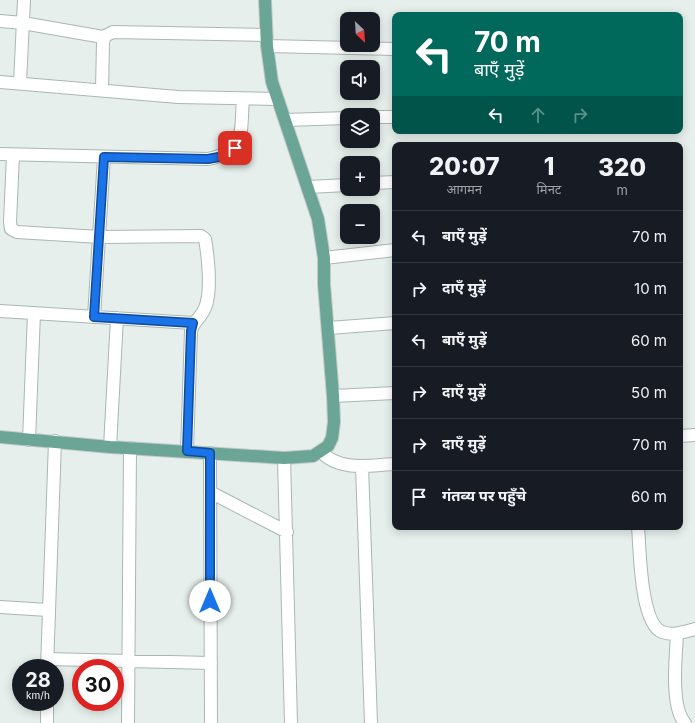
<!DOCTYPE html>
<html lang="hi">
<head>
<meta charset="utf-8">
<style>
	:root { --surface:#171b24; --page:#20242c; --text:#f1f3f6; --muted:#9ea1a6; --line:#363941 }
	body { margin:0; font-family:Inter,"Noto Sans Devanagari",sans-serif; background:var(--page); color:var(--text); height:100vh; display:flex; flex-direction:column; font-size:15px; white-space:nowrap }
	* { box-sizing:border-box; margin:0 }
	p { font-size:13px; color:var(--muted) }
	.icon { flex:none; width:22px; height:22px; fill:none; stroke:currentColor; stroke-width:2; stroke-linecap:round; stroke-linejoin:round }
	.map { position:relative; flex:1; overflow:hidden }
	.sheet { position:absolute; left:392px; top:142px; width:291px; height:388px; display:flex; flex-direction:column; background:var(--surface); border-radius:8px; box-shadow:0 2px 10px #0003 }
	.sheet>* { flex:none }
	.banner { position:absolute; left:392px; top:12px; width:291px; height:122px; border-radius:8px; box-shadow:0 2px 10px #0003; background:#00695c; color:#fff; overflow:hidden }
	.needle { width:26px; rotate:155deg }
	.controls { position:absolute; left:340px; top:12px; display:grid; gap:8px }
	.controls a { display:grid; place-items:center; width:40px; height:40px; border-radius:8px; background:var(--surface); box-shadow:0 2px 10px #0003; font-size:20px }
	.speed { position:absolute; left:12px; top:659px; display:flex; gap:8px; font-size:20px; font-weight:700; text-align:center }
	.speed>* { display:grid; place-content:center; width:52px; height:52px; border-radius:50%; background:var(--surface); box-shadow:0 2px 10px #0003; line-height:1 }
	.speed small { font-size:10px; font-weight:400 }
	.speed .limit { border:6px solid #d22; background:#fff; color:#111 }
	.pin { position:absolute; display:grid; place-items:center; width:34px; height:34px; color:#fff; margin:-17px; border-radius:8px; box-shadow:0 2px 6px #0006 }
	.me { position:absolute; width:44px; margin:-22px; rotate:0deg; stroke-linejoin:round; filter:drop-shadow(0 0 3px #0008) }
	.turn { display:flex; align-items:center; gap:14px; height:84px; padding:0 16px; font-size:18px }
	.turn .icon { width:52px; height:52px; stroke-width:2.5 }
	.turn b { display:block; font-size:28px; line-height:34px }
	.lanes { display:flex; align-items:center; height:38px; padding:0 16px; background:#0003; justify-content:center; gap:20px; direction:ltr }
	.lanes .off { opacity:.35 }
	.eta { display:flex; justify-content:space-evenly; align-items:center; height:68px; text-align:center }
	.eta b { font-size:24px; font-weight:800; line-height:28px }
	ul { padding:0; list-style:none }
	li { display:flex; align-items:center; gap:12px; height:52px; padding:0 16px; border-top:1px solid var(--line) }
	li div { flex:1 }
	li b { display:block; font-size:15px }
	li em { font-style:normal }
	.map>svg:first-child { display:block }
</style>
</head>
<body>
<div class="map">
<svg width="695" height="723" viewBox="0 0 695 723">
	<rect width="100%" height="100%" fill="#e6efeb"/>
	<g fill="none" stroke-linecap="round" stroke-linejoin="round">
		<defs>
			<path id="minor" d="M0 21 23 23 103 37 105 36
				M267 46 395 49
				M0 82 178 97 276 99
				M20 83 24 0
				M102 90 103 42 105 36 113 32 266 35
				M373 117H395
				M285 120 347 118
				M0 154 208 159C247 151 240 133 243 99
				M13 155 10 222 11 229 17 232 100 237 201 236 205 239C208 256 212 292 205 308 201 318 194 320 191 331L187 451
				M373 183 395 182
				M308 187 347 185
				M324 258 395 250
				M0 311 193 323
				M94 317 104 157
				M329 328 395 323
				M333 396 395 393
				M680 436 695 435
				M29 440 34 313
				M110 447 117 318
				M321 452C341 472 369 465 395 464
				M210 453 211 723
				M284 458 291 723
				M362 466 371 723
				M210 492 287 532
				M638 527C640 549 640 623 662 632 673 636 684 632 695 629
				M0 607 48 610
				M677 634C676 656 670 707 685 723
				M47 659 211 663
				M47 668 55 441
				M47 723V702
				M128 723 130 448"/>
			<path id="major" d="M0 437 110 447 284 458 313 456 328 446 332 438 334 422 333 396 324 284V258L318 219 272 82 267 46 265 0"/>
		</defs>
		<!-- minor casing -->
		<use href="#minor" stroke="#a8b8b2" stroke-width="14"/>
		<!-- major casing -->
		<use href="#major" stroke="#c2cac8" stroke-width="14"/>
		<!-- minor -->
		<use href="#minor" stroke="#fff" stroke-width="12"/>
		<!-- major -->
		<use href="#major" stroke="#6aa596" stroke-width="12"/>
	</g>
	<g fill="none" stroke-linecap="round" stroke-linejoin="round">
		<defs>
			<path id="route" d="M210 601V453L187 451 191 331 193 323 94 317 104 157 208 159 224 156 235 148"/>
		</defs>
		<!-- route casing -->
		<use href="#route" stroke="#114b97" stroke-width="10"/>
		<!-- route -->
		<use href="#route" stroke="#1a73e8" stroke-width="7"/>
	</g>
</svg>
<div class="controls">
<a><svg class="needle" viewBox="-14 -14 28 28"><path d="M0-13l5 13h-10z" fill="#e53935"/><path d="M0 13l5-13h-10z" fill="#9ea1a6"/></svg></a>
<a><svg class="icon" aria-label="sound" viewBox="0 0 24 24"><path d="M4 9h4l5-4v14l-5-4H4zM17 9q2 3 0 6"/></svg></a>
<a><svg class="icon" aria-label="layers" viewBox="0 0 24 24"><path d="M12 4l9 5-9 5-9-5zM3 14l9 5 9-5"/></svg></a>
<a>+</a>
<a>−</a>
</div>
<div class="speed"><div>28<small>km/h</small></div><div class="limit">30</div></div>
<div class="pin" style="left:235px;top:148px;background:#d93025"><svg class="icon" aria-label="arrive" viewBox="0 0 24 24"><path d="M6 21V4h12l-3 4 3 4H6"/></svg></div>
<svg class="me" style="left:210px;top:601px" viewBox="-20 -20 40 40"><circle r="19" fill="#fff"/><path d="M0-13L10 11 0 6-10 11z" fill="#1a73e8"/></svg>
<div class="banner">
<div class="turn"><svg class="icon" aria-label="left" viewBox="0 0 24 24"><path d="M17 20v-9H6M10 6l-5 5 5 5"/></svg><div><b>70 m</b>बाएँ मुड़ें</div></div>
<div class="lanes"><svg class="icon" aria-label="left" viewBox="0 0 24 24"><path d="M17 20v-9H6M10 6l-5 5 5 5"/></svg><svg class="icon off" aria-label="ahead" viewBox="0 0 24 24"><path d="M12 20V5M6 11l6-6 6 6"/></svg><svg class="icon off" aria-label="right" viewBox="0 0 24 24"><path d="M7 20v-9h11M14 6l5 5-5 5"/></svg></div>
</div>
<section class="sheet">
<div class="eta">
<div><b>20:07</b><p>आगमन</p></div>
<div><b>1</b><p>मिनट</p></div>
<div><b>320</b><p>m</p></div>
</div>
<ul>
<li><svg class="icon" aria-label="left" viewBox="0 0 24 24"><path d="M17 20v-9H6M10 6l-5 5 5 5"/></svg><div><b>बाएँ मुड़ें</b></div><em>70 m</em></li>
<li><svg class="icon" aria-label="right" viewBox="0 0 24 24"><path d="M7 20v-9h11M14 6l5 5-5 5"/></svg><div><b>दाएँ मुड़ें</b></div><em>10 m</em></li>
<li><svg class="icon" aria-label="left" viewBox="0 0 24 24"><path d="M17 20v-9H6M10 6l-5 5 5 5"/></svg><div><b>बाएँ मुड़ें</b></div><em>60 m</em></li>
<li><svg class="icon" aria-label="right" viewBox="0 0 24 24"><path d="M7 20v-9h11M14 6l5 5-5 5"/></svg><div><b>दाएँ मुड़ें</b></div><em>50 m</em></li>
<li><svg class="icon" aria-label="right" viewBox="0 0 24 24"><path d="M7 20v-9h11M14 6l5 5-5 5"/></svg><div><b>दाएँ मुड़ें</b></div><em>70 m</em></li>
<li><svg class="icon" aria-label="arrive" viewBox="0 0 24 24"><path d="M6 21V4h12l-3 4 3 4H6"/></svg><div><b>गंतव्य पर पहुँचे</b></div><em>60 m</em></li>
</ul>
</section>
</div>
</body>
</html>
